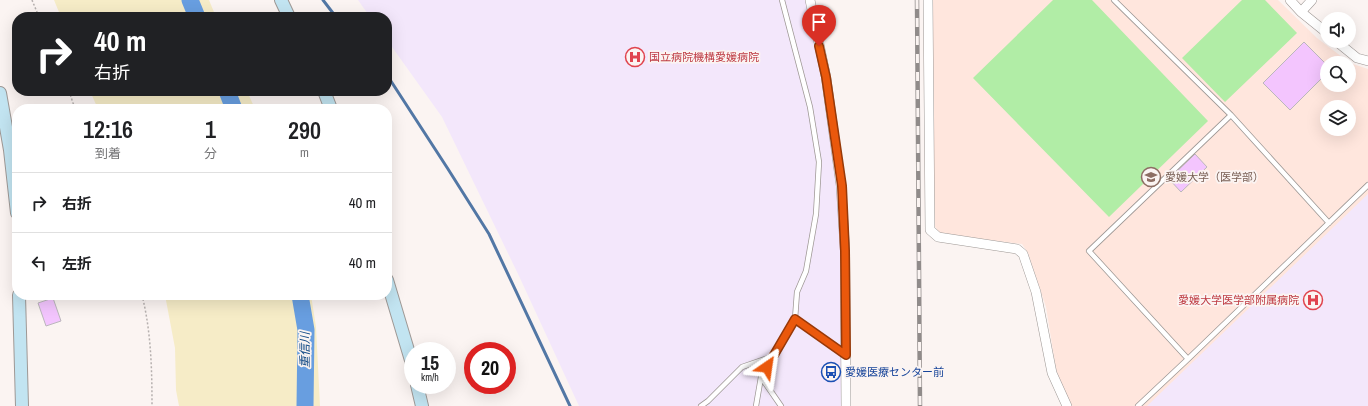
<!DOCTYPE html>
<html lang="ja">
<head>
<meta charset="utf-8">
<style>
	:root { --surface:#fff; --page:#f2f2f2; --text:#202124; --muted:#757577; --line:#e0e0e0 }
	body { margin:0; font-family:"Archivo Narrow","Noto Sans JP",sans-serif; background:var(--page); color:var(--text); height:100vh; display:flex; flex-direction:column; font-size:15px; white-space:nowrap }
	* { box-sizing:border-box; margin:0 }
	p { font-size:13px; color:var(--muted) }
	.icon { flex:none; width:22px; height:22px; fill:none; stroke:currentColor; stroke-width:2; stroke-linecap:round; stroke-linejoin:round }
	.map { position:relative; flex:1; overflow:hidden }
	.sheet { position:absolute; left:12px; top:104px; width:380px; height:196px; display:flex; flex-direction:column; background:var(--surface); border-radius:16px; box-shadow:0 4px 16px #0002 }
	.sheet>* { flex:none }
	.top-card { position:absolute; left:12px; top:12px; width:380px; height:84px; border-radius:16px; box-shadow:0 4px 16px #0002; background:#202124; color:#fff; overflow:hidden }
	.controls { position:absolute; left:1320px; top:12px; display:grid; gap:8px }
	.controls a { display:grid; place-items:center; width:36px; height:36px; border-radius:50%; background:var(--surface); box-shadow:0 4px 16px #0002; font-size:20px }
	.speed { position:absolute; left:404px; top:342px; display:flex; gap:8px; font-size:20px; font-weight:700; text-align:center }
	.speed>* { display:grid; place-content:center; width:52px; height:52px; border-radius:50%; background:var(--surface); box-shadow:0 4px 16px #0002; line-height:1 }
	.speed small { font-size:10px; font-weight:400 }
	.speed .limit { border:6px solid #d22; background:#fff; color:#111 }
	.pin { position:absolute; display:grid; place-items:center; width:34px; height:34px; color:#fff; margin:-41px -17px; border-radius:50% 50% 50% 0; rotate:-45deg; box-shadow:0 0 4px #0007 }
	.pin .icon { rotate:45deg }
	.me { position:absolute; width:44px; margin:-22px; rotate:32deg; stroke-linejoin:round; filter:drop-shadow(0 0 3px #0008) }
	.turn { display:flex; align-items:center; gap:14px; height:84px; padding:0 16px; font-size:18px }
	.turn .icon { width:52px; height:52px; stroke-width:2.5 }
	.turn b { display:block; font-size:28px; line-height:34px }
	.eta { display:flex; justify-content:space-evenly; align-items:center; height:68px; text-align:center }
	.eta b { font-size:24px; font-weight:600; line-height:28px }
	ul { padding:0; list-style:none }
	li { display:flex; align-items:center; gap:12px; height:60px; padding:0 16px; border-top:1px solid var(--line) }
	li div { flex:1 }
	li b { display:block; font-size:15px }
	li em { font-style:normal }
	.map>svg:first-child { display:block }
</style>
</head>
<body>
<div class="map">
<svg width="1368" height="406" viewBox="0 0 1368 406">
	<rect width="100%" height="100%" fill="#fbf4f2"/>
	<!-- education -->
	<path fill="#ffe6dd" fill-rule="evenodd" d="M933 0H1278L1317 38 1350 63 1368 69V406H1070L1056 369 1046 307 1028 253 1022 244 940 234 934 225ZM1327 63H1349V85H1327ZM1327 107H1349V129H1327Z"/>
	<!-- medical -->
	<path fill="#f3e7fb" d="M358 0H806L821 79 837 185 841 245 843 406H579L519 276 442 117 387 40V17H370Z
		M1368 194V406H1147Z"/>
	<!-- green -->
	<path fill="#b1eda6" d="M1053 0H1092L1208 121 1109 217 973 78Z
		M1242 0H1265L1297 33 1225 102 1182 58Z"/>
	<!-- sand -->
	<path fill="#f6ecc7" d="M54 0H209L216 17H61Z
		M90 91H247L255 109H98Z
		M165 295H311L316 327 320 406H179L176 390 175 348Z"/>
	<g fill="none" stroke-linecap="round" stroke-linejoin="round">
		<!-- stream -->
		<path stroke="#5277a5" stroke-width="3" d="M323 0 336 17
			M387 75 448 169 489 234 570 406"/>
		<!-- river -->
		<path stroke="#689ee0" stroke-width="17" d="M190 0 197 17
			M227 91 234 109
			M300 295 306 330 305 406"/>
	</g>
	<!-- building -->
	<path fill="#f3c5fe" stroke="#bbb7bc" d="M1304 42 1327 65V73L1290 110 1263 83Z
		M1195 154 1207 167 1181 192 1169 179Z
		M53 298 61 321 46 326 38 303Z"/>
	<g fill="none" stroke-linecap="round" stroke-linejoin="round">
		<defs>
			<path id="lane" d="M1114 0 1231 115 1329 223
				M795 319 846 355
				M1188 359 1089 251 1231 115
				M761 377 781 406
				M701 406 708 401 742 367 774 356 795 319 797 292 806 271 816 214 819 162 810 107 782 0
				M756 406 761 377 774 356
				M1138 406 1188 359 1368 185"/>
			<path id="street" d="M810 0 826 77 841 186 845 251 846 406
				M928 0 930 230 938 237 1017 249 1023 254 1036 292 1052 373 1067 406
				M1290 0 1301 12 1327 33
				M1301 12 1312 0
				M1336 41 1357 58 1368 61"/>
			<path id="secondary" d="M281 0 289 17
				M324 91 331 109
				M0 93 10 150 17 213
				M387 280 413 367
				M19 295 22 406
				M417 385 422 406"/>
		</defs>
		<!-- lane casing -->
		<use href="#lane" stroke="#9e9895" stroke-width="6"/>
		<!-- street casing -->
		<use href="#street" stroke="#9e9895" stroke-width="10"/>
		<!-- secondary casing -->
		<use href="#secondary" stroke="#9e9895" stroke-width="14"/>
		<!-- path -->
		<path stroke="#b6b0af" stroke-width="1.5" stroke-dasharray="2 2" stroke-linecap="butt" d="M32 0 39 17
			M69 91 75 109
			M142 295C151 331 152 369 152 406"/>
		<!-- lane -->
		<use href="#lane" stroke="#fff" stroke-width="4.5"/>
		<!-- street -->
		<use href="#street" stroke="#fff" stroke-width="9"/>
		<!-- secondary -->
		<use href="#secondary" stroke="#c2e4f1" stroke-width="12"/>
		<defs>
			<path id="rail" d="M917 0 920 406"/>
		</defs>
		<!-- rail casing -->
		<use href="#rail" stroke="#908b8a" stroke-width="4.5"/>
		<!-- rail -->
		<use href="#rail" stroke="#fbf4f2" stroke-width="3" stroke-dasharray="9" stroke-linecap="butt"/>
	</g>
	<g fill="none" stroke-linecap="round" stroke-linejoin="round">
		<defs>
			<path id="route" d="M767 367 795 319 846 355 845 251 842 186 826 77 819 46"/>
		</defs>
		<!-- route casing -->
		<use href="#route" stroke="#983908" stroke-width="10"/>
		<!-- route -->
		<use href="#route" stroke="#ea580c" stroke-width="7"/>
	</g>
	<!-- icons -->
	<defs>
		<symbol id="hospital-ring" viewBox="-11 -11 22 22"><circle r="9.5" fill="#fbf4f2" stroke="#e0444e" stroke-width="1.5"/><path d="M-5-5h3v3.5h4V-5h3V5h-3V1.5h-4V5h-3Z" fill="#e0444e"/></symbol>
		<symbol id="university-ring" viewBox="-11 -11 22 22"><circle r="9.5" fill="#fbf4f2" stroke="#8d6e63" stroke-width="1.5"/><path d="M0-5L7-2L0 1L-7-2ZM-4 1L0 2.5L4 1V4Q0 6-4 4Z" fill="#8d6e63"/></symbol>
		<symbol id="bus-ring" viewBox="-11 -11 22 22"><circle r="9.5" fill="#fbf4f2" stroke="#1a4fb4" stroke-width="1.5"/><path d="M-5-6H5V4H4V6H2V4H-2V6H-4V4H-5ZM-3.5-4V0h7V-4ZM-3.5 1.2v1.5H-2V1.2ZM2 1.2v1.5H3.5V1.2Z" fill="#1a4fb4"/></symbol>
	</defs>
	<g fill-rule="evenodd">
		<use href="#hospital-ring" x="624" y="46" width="22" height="22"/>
		<use href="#university-ring" x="1140" y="166" width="22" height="22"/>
		<use href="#hospital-ring" x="1302" y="289" width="22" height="22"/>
		<use href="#bus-ring" x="820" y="361" width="22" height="22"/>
	</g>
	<g text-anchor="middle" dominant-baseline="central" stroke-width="3.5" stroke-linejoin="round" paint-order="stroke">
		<!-- health labels -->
		<g font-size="11" fill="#be3a42" stroke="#fbf4f2" text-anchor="start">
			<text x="649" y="57">国立病院機構愛媛病院</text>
			<text x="1299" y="300" text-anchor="end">愛媛大学医学部附属病院</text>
		</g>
		<!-- education labels -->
		<g font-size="11" fill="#785e54" stroke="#fbf4f2" text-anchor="start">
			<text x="1165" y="177">愛媛大学（医学部）</text>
		</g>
		<!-- transit labels -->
		<g font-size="11" fill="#164399" stroke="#fbf4f2" text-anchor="start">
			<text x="845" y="372">愛媛医療センター前</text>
		</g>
		<!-- water labels -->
		<g font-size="12" font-style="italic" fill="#134b87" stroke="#fbf4f2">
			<text transform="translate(305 350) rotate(-90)">重信川</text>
		</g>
	</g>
</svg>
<div class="controls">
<a><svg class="icon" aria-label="sound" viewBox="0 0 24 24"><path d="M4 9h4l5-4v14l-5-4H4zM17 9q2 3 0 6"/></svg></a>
<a><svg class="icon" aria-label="search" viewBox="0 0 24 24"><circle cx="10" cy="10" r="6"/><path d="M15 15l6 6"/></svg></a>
<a><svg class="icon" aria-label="layers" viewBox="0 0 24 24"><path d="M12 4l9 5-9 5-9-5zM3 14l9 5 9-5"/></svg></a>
</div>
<div class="speed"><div>15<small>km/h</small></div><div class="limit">20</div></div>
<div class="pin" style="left:819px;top:46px;background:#d93025"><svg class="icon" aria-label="arrive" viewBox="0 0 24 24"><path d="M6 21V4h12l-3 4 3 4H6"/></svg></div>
<svg class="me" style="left:767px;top:367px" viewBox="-20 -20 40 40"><path d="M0-17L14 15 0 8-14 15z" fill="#ea580c" stroke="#fff" stroke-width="4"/></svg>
<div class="top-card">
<div class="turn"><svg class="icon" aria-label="right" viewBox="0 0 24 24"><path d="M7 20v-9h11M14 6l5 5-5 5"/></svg><div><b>40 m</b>右折</div></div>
</div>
<section class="sheet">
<div class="eta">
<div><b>12:16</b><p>到着</p></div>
<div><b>1</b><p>分</p></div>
<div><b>290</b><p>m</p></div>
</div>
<ul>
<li><svg class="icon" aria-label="right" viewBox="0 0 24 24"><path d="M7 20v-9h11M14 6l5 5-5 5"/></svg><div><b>右折</b></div><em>40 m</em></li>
<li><svg class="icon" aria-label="left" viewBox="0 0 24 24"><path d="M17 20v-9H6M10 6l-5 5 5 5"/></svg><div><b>左折</b></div><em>40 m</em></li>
</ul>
</section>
</div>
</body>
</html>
